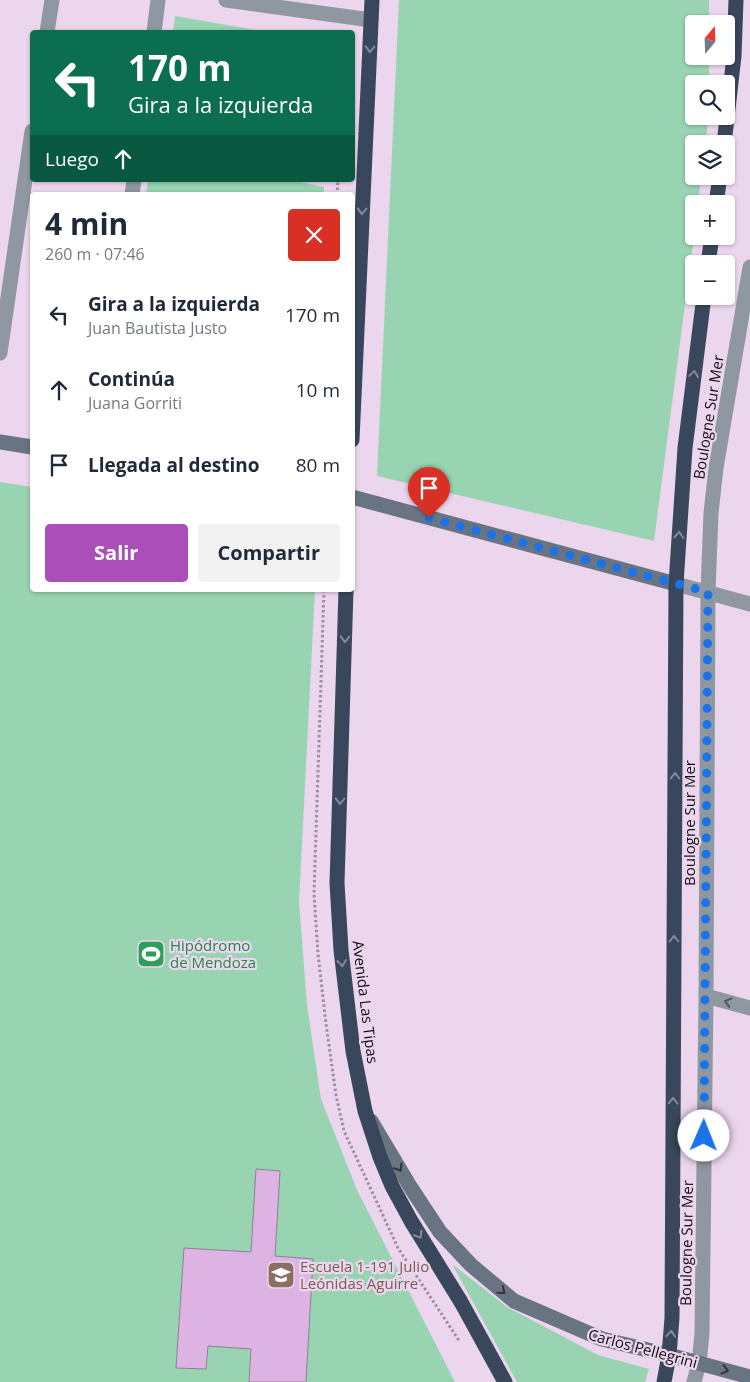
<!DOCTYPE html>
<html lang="es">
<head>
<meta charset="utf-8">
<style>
	:root { --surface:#fff; --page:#f2f2f3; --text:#1f2937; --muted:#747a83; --accent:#ac4eb8 }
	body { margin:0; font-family:"Open Sans",sans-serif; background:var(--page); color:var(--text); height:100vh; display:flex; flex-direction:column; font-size:19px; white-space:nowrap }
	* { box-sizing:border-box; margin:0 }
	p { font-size:16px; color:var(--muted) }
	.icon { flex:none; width:28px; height:28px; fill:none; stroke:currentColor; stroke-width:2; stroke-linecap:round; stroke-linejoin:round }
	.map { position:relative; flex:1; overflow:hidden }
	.details { position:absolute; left:30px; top:192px; width:325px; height:400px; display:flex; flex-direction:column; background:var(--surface); border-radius:5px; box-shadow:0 1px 4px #0004 }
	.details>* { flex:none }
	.banner { position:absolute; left:30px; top:30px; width:325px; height:152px; border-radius:5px; box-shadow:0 1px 4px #0004; background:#0b6e4f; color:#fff; overflow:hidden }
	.needle { width:32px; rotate:19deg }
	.buttons { position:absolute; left:685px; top:15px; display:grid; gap:10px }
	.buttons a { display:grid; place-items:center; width:50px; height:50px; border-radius:5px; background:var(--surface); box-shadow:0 1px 4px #0004; font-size:25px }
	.pin { position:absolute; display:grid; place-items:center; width:42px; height:42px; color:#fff; margin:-51px -21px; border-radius:50% 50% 50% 0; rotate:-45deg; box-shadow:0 0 5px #0007 }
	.pin .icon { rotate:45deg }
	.me { position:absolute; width:55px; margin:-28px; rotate:1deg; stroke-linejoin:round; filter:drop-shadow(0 0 4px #0008) }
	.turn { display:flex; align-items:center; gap:18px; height:105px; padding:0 15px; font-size:22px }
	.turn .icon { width:65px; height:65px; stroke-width:2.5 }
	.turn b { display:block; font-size:35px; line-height:42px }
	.then { display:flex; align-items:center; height:48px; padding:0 15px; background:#0003; gap:10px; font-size:19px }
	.round { display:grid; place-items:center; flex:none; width:52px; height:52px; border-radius:5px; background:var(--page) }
	.head { display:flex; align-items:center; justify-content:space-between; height:85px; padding:0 15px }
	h1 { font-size:30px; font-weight:700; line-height:38px }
	.primary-button { display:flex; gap:10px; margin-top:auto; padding:10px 15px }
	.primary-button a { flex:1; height:58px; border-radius:5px; background:var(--accent); color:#fff; font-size:20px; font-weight:700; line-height:58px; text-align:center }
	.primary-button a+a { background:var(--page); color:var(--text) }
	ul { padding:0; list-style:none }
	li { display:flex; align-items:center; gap:15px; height:75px; padding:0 15px }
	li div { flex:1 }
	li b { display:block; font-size:19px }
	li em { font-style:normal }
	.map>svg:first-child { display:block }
</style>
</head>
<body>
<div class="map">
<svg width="750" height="1382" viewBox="0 0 750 1382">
	<rect width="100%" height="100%" fill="#ecd6ed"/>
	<!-- green -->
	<path fill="#98d4b2" d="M399 0H709V24H694V56H709V84H694V116H708L706 144H694V176H701L698 204H694V235L654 541 377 476Z
		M175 16 267 32H173Z
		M148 180H291L324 187V195H146Z
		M0 482 32 487V590H315L299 902 307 1005 321 1099 357 1190 455 1382H0Z
		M452 1264 507 1307 598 1355 649 1369 645 1382H517Z"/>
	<!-- building -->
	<path fill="#ddb3e4" stroke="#927f95" d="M256 1169 280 1171 275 1256 313 1259 306 1382H249L251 1349 208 1346 206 1369 176 1368 184 1248 251 1252Z"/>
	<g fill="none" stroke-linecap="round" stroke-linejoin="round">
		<!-- path -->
		<path stroke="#9e8d9f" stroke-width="3" stroke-dasharray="2.5 2.5" stroke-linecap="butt" d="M337 195 338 180
			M324 590 314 894 318 954 326 1024 336 1095 344 1131 398 1248 460 1342"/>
		<!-- street -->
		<path stroke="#8f97a1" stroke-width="15" d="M226 0 371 20
			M47 32 52 0
			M154 32 158 0
			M132 195 134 180
			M0 353 32 131
			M676 584 750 604
			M706 996 750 1008
			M694 1382 699 1363 702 1334 706 996 708 592 711 513 716 468 750 267"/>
		<!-- secondary -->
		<path stroke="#697483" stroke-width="15" d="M0 442 32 447
			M352 497 676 584
			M371 1121 411 1188 440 1232 471 1265 514 1301 602 1339 669 1355 750 1377"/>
		<!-- highway -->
		<path stroke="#38475b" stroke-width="15" d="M724 144 734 56 736 0
			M716 204 720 176
			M708 264 712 236
			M352 440 372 0
			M346 590 337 883 341 950 353 1051 365 1111 380 1157 392 1186 411 1221 461 1302 505 1382
			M664 1382 669 1355 672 1318 676 584 685 448 704 296"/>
	</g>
	<!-- one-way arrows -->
	<defs><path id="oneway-chevron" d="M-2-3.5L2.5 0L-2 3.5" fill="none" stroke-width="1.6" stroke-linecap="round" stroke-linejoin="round" transform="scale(1.25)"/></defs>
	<g stroke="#89879d">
		<use href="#oneway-chevron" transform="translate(370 49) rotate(92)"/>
		<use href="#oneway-chevron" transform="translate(362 211) rotate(92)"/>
		<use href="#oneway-chevron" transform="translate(694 374) rotate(-82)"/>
		<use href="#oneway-chevron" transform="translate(679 535) rotate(-87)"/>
		<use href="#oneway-chevron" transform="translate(345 639) rotate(91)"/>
		<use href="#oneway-chevron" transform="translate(675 776) rotate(-90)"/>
		<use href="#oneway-chevron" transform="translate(340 801) rotate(92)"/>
		<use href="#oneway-chevron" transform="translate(674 939) rotate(-90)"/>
		<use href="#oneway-chevron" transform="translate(342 963) rotate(84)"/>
		<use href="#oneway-chevron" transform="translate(673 1101) rotate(-90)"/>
		<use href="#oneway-chevron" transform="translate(419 1235) rotate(58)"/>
		<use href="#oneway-chevron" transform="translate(671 1334) rotate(-86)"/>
	</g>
	<use stroke="#52525b" href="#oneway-chevron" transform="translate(728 1002) rotate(-165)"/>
	<g stroke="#32313c">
		<use href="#oneway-chevron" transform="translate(399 1168) rotate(59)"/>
		<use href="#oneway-chevron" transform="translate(502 1291) rotate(40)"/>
		<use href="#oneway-chevron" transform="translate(725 1370) rotate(15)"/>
	</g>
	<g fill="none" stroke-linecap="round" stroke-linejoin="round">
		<!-- route -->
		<path stroke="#1a73e8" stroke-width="9" stroke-dasharray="0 16.2" d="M429 518 708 592 704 1136"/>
	</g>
	<!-- icons -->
	<defs>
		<symbol id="stadium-square" viewBox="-11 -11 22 22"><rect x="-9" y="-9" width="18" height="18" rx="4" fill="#2e9e5b" stroke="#ecd6ed"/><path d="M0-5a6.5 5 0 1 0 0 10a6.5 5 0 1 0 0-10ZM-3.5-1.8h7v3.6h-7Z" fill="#fff"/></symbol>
		<symbol id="school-square" viewBox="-11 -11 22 22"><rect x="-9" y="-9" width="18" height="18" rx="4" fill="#8d6e63" stroke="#ecd6ed"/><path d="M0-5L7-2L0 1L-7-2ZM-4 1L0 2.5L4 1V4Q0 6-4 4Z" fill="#fff"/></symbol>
	</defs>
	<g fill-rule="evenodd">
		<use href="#stadium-square" x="135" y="938" width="32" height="32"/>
		<use href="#school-square" x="265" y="1259" width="32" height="32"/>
	</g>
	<g text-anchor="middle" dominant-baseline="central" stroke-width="4.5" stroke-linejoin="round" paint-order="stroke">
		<!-- street labels -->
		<g font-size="15" fill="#140d15" stroke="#ecd6ed">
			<text transform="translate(708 417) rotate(-81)">Boulogne Sur Mer</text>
			<text transform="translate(689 823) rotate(-90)">Boulogne Sur Mer</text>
			<text transform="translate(366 1002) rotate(83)">Avenida Las Tipas</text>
			<text transform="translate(686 1243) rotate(-89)">Boulogne Sur Mer</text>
			<text transform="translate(643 1348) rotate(15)">Carlos Pellegrini</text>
		</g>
		<!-- leisure labels -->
		<g font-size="15" fill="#27864d" stroke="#ecd6ed" text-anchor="start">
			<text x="170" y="945">Hipódromo<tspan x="170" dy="17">de Mendoza</tspan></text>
		</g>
		<!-- education labels -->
		<g font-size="15" fill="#785e54" stroke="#ecd6ed" text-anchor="start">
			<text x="300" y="1266">Escuela 1-191 Julio<tspan x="300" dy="17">Leónidas Aguirre</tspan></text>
		</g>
	</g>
</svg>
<div class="buttons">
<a><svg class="needle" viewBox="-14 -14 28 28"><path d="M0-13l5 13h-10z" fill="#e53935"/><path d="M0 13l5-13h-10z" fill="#747a83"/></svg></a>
<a><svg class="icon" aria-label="search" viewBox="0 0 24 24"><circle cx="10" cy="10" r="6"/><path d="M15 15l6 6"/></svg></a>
<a><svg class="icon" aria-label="layers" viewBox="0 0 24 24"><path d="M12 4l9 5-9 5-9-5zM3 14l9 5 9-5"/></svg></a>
<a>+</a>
<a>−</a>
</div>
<div class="pin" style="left:429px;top:518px;background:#d93025"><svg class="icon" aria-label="arrive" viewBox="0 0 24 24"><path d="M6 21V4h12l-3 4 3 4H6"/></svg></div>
<svg class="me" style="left:704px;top:1136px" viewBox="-20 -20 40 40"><circle r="19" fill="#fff"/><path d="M0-13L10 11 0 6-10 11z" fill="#1a73e8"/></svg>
<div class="banner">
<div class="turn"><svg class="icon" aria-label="left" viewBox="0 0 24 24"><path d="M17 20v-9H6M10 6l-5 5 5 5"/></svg><div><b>170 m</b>Gira a la izquierda</div></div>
<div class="then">Luego<svg class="icon" aria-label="ahead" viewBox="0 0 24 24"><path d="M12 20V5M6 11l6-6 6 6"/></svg></div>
</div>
<section class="details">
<div class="head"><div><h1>4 min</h1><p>260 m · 07:46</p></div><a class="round" style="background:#d93025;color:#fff"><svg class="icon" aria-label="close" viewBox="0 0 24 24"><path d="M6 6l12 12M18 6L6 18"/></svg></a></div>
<ul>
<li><svg class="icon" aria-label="left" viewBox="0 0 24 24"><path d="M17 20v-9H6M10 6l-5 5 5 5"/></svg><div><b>Gira a la izquierda</b><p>Juan Bautista Justo</p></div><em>170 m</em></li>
<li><svg class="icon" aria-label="ahead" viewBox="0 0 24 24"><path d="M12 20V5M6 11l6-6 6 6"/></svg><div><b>Continúa</b><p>Juana Gorriti</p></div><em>10 m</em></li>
<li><svg class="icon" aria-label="arrive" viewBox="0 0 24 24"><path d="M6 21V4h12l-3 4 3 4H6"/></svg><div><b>Llegada al destino</b></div><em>80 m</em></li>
</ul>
<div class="primary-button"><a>Salir</a><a>Compartir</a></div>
</section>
</div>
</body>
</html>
